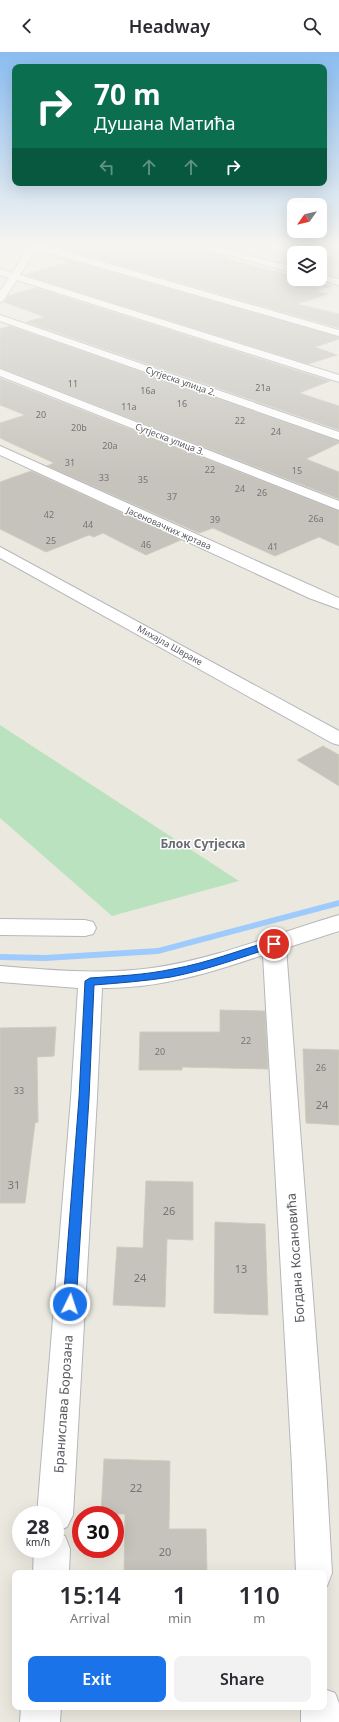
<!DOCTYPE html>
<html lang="en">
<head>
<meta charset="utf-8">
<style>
	:root { --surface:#fff; --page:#f2f2f3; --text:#2b2b33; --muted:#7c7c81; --accent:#1a73e8 }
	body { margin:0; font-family:"Noto Sans",sans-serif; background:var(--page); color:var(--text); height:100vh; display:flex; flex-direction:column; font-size:15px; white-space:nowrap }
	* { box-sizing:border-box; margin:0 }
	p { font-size:13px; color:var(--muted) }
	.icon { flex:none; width:22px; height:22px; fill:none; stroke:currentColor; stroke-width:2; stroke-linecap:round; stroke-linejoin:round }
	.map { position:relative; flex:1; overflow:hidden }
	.drawer { position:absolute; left:12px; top:1518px; width:315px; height:140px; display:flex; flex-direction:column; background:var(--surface); border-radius:8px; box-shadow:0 4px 16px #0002 }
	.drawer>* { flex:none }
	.guide { position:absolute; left:12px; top:12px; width:315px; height:122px; border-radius:8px; box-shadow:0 4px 16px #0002; background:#0b6e4f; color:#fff; overflow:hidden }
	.needle { width:26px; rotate:236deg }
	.fabs { position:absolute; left:287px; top:146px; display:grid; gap:8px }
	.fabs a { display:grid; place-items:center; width:40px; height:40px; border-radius:8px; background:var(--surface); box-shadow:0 4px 16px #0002; font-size:20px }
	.speed { position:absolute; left:12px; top:1454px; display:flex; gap:8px; font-size:20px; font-weight:700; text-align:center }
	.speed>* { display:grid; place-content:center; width:52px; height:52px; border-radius:50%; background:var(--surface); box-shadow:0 4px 16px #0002; line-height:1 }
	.speed small { font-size:10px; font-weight:400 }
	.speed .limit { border:6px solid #d22; background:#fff; color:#111 }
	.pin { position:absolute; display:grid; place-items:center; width:34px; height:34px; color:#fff; margin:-17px; border:2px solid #fff; border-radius:50%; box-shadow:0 1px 4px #0007 }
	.me { position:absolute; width:44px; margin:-22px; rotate:4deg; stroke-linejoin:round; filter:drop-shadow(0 0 3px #0008) }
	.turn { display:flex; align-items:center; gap:14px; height:84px; padding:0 16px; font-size:18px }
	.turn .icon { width:52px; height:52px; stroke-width:2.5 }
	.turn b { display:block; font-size:28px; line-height:34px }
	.lanes { display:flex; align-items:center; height:38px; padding:0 16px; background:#0003; justify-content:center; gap:20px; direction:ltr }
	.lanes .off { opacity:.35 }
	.eta { display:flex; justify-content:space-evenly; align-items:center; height:68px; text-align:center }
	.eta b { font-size:24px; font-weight:600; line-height:28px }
	.action { display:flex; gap:8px; margin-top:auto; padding:8px 16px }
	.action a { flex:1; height:46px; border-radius:8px; background:var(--accent); color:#fff; font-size:16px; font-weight:600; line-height:46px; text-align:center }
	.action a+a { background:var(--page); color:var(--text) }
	header { display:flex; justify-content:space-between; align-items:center; height:52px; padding:0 16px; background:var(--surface); font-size:18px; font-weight:600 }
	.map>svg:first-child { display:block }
</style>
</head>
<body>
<header><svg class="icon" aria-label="back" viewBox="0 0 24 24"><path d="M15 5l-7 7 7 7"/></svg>Headway<svg class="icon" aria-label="search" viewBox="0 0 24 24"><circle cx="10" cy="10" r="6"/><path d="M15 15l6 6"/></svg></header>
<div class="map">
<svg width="339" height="1670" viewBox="0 0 339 1670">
	<rect width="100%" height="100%" fill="#ebe9df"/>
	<!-- green -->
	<path fill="#bbe2bf" d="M0 673 239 829 112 864 0 766Z"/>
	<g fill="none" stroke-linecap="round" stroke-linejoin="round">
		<!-- stream -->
		<path fill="#9ecbfc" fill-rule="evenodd" d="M339 848V854L158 902 45 909 0 908V902L45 903 158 896Z"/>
	</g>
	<!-- building -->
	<path fill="#c6c3bc" stroke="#cfcbbe" d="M46 192H188L226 204V207L294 224V227H304L331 234 315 239 328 242 297 252 339 262V276Z
		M37 199 339 285V287L315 295 337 303 308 312 24 223 69 210 36 200Z
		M36 236 330 329 299 341 339 354V378L26 270 45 265 4 250 8 244Z
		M10 274 339 389V391L306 407 339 420V447L0 316V277Z
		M0 326 339 459V494L319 485 275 504 213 476 199 481 47 414 54 411 0 386V371L25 363 0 353Z
		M31 419 181 488 146 503 103 481 94 485 89 483 46 500 0 477V430Z
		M323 694 339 703V734L297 708Z
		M220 958 265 959 268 1017 182 1015V1018H139L140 980H220Z
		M56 975 54 1004 37 1005 38 1070 35 1071 25 1151H0V976Z
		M303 997 339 998V1073L306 1071Z
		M146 1129 193 1130V1188L167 1187 165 1255 113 1253 117 1195 143 1196Z
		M215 1170 265 1172 268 1263 214 1261Z
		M104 1407 170 1409 169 1477H206L207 1521H124L125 1462H101Z"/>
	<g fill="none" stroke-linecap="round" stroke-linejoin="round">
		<defs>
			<path id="street" d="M26 192H40L339 278V284L36 197 20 223 339 323V330L17 228 3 249 0 250V239L9 226 0 223V217L12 221 29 194Z
				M189 192H203L294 215V221Z
				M320 222 339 227V233L317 227H320Z
				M0 263 339 380V388L0 269Z
				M0 317 339 449V458L0 324Z
				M0 394 339 546V557L309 546 0 403Z
				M0 495 339 679V693L332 691 0 506Z
				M339 863V879L286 896 326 1414 332 1521 327 1534 324 1535V1521H296L292 1414 263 903C210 921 158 937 102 936L97 1046 73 1463 67 1475 55 1480 65 1484 70 1497 69 1521H33L34 1497H55V1463H37L71 1046 78 936 0 930V914C50 918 102 923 152 916 216 907 277 881 339 863Z
				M0 867 85 868 93 870 96 876 93 882 85 884 0 883Z
				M324 1637 335 1641 339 1651V1670H301V1655H324Z
				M21 1655H61L60 1670H20Z"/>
		</defs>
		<!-- street casing -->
		<use href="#street" stroke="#b5b7bc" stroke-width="2"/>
		<!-- street -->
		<use href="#street" fill="#fff" fill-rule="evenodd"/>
	</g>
	<!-- sky -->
	<linearGradient id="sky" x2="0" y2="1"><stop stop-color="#8abdf0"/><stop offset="0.45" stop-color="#f6f5f1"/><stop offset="1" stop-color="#f6f5f1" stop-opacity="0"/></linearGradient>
	<rect width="339" height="426" fill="url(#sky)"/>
	<!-- route -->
	<path fill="#1a73e8" stroke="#114b97" d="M274 888 279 892 277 894C242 905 207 918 171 925 145 929 120 931 94 933L89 1046 76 1252 74 1256 70 1258 65 1256 63 1252 79 1046 85 929 90 926C117 924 145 923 173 917 207 911 240 898 274 888Z"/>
	<g text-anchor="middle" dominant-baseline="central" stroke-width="3" stroke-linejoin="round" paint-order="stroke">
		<!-- far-street labels -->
		<g font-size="9" fill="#585b60" stroke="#fff">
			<text transform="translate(181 329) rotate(19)">Сутјеска улица 2.</text>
			<text transform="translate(170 387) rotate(21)">Сутјеска улица 3.</text>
			<text transform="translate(169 476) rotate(24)">Јасеновачких жртава</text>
			<text transform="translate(170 593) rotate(29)">Михајла Швраке</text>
		</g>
		<!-- number labels -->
		<g font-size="9" fill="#747577">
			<text x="73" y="331">11</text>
			<text x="263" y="335">21a</text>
			<text x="148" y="338">16a</text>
			<text x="182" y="351">16</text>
			<text x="129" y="354">11a</text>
			<text x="41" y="362">20</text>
			<text x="240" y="368">22</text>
			<text x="79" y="375">20b</text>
			<text x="276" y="379">24</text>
			<text x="110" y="393">20a</text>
			<text x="70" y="410">31</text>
			<text x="210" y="417">22</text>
			<text x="297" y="418">15</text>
			<text x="104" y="425">33</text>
			<text x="143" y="427">35</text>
			<text x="240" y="436">24</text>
			<text x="262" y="440">26</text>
			<text x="172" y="444">37</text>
			<text x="49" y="462">42</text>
			<text x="316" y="466">26a</text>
			<text x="215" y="467">39</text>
			<text x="88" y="472">44</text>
			<text x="51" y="488">25</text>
			<text x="146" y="492">46</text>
			<text x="273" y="494">41</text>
			<text x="246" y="988">22</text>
			<text x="160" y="999">20</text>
			<text x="321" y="1015">26</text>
			<text x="19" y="1038">33</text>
		</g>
		<!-- near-number labels -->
		<g font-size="11" fill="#747577">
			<text x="322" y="1052">24</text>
			<text x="14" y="1132">31</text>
			<text x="169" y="1158">26</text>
			<text x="241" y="1216">13</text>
			<text x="140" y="1225">24</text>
			<text x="136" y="1435">22</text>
			<text x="165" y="1499">20</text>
		</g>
		<!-- neighbourhood labels -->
		<g font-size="12" font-weight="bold" fill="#696d72" stroke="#fff">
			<text x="203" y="791">Блок Сутјеска</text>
		</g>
		<!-- near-street labels -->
		<g font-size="13" fill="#585b60" stroke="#fff">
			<text transform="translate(295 1206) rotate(-94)">Богдана Косановића</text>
			<text transform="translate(63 1352) rotate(-86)">Бранислава Борозана</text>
		</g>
	</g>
</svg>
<div class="fabs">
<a><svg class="needle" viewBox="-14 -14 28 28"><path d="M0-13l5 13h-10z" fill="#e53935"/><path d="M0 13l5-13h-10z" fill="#7c7c81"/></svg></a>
<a><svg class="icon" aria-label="layers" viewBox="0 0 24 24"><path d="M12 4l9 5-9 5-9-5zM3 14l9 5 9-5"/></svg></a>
</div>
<div class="speed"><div>28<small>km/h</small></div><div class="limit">30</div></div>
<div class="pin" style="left:274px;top:892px;background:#d93025"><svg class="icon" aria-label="arrive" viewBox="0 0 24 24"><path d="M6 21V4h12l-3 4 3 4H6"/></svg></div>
<svg class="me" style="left:70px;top:1252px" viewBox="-20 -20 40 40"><circle r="17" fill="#1a73e8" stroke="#fff" stroke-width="3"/><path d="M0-11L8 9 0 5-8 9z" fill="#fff"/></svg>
<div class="guide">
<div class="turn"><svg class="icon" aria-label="right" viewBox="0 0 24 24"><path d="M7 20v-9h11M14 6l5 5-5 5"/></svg><div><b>70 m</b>Душана Матића</div></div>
<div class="lanes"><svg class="icon off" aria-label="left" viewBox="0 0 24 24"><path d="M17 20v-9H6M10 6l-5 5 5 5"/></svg><svg class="icon off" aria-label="ahead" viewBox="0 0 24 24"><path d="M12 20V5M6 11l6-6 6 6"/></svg><svg class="icon off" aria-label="ahead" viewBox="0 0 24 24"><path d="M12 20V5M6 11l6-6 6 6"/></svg><svg class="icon" aria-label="right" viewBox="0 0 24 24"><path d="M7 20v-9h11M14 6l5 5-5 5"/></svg></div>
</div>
<section class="drawer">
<div class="eta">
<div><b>15:14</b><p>Arrival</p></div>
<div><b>1</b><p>min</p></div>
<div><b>110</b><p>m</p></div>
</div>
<div class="action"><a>Exit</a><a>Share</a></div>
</section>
</div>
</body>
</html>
